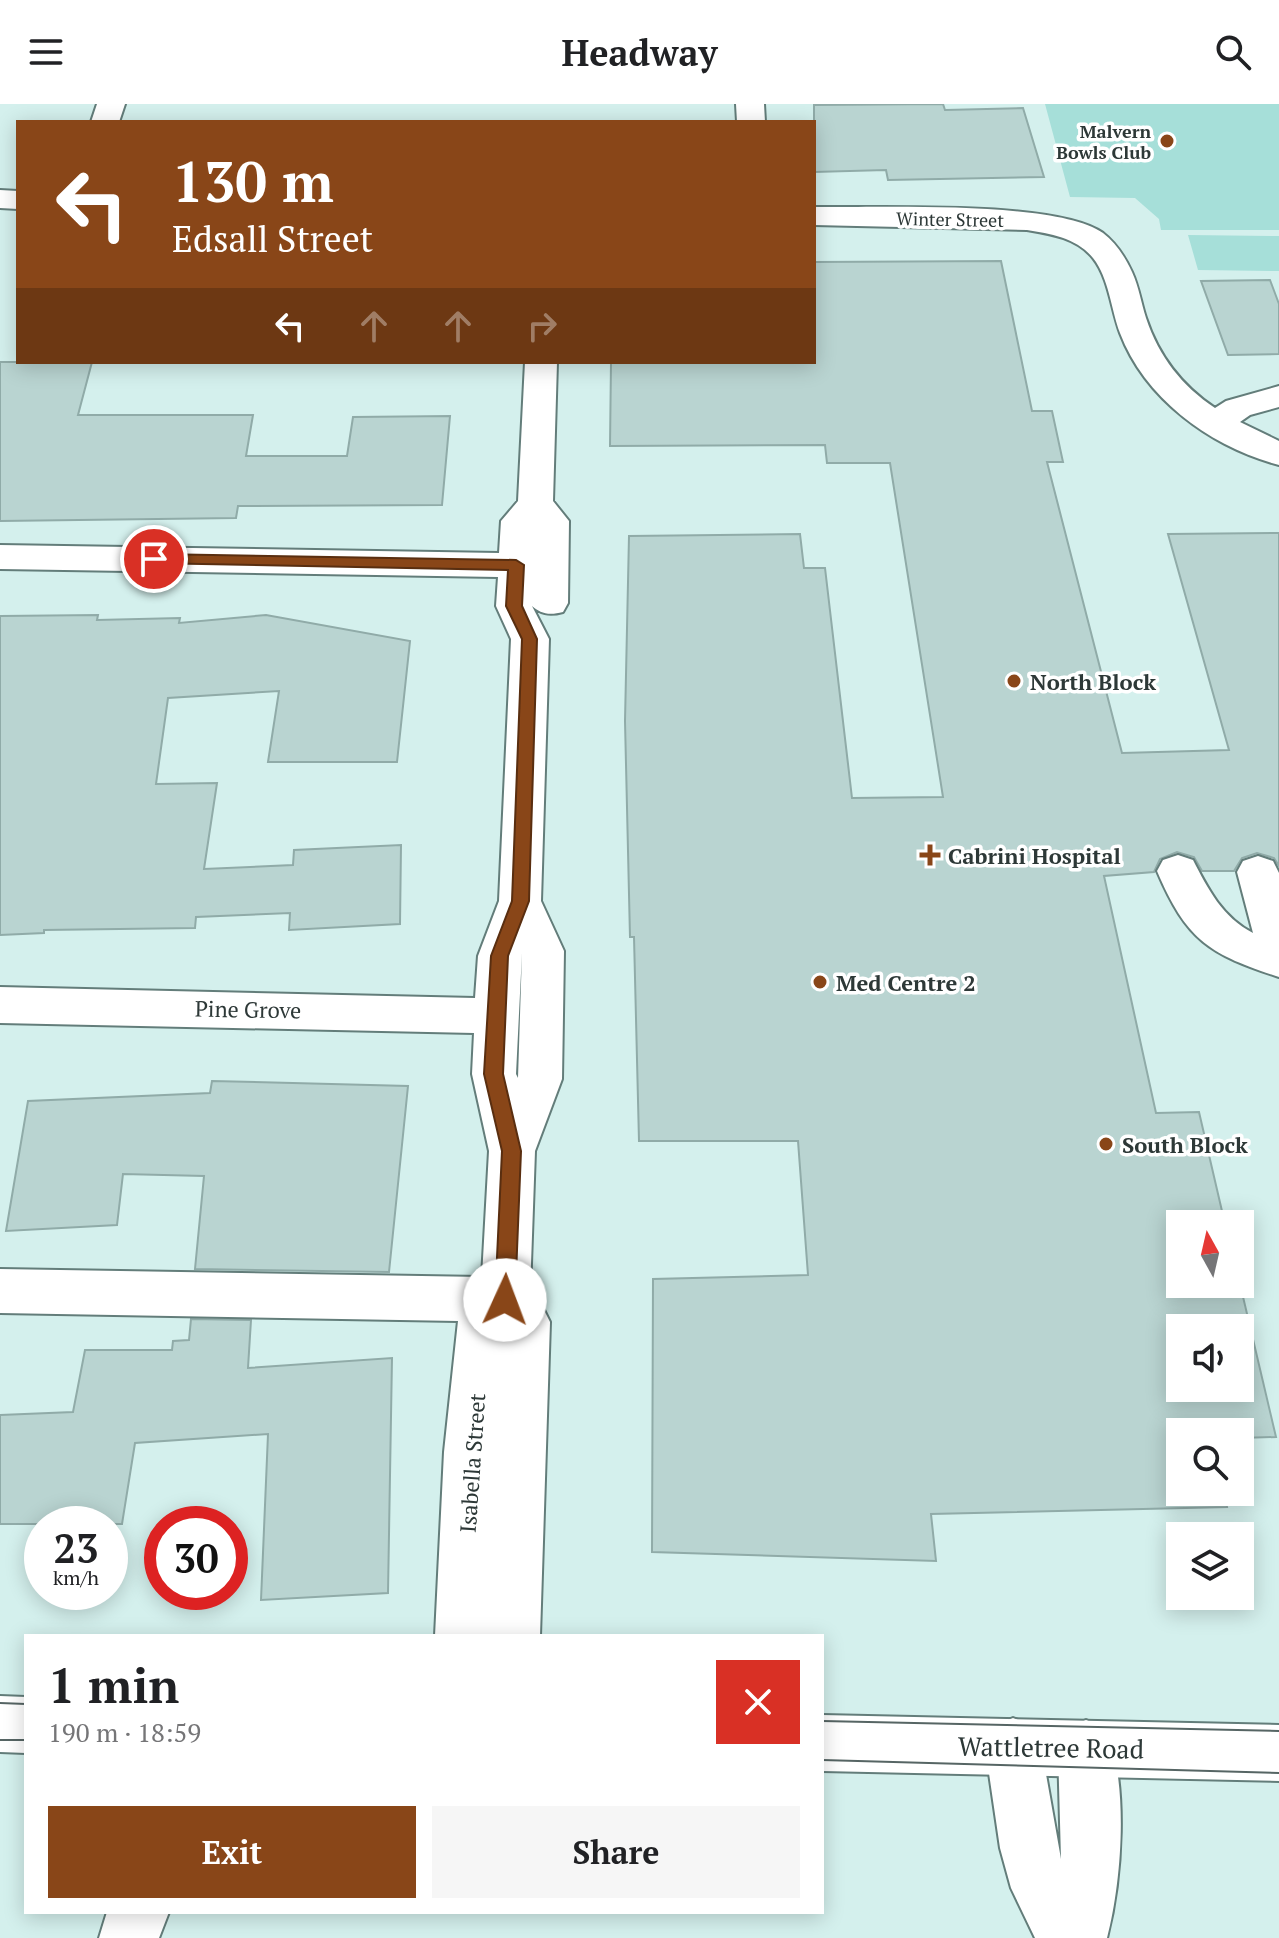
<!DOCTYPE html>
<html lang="en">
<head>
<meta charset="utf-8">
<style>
	:root { --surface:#fff; --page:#f6f6f6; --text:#202124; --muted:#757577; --accent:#894618 }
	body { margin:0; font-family:"PT Serif",serif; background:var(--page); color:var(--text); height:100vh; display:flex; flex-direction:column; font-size:30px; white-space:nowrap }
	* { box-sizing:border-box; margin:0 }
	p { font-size:26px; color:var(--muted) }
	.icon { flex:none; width:44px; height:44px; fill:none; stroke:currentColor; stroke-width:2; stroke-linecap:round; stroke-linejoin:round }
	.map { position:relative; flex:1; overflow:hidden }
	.details { position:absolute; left:24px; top:1530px; width:800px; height:280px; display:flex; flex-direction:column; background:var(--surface); border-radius:0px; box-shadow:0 4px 20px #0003 }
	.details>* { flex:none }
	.hud { position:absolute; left:16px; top:16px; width:800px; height:244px; border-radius:0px; box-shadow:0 4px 20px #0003; background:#894618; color:#fff; overflow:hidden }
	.needle { width:52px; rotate:352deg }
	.fabs { position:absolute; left:1166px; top:1106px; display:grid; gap:16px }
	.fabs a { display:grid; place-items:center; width:88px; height:88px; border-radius:0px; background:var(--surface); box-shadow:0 4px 20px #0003; font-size:40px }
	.speed { position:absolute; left:24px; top:1402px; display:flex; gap:16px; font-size:40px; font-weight:700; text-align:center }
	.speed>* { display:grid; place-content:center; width:104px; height:104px; border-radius:50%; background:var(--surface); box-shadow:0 4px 20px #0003; line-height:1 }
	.speed small { font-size:20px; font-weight:400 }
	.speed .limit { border:12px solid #d22; background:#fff; color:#111 }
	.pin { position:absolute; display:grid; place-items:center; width:68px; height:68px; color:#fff; margin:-34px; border:4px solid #fff; border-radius:50%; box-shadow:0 2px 8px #0007 }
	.me { position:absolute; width:88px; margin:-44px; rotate:2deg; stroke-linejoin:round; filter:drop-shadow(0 0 6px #0008) }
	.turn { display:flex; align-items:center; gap:28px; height:168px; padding:0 24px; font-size:36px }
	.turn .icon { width:104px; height:104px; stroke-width:2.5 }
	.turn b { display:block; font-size:56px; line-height:68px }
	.lanes { display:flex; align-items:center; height:76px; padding:0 24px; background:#0003; justify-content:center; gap:40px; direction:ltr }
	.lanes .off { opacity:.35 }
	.round { display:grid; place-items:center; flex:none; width:84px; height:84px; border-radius:0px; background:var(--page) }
	.head { display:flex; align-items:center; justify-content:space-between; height:136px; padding:0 24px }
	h1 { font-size:48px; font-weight:700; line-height:60px }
	.primary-button { display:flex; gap:16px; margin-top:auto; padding:16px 24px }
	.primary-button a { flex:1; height:92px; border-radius:0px; background:var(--accent); color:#fff; font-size:32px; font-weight:700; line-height:92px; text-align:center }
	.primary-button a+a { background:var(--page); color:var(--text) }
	header { display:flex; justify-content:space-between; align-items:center; height:104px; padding:0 24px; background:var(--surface); font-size:36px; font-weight:700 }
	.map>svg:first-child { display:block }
</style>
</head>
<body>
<header><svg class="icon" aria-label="menu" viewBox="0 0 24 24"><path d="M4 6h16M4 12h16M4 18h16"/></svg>Headway<svg class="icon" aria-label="search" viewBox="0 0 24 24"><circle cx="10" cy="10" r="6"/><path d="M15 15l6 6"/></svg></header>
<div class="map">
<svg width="1279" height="1834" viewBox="0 0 1279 1834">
	<rect width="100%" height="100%" fill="#d4f0ed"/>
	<!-- green -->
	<path fill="#a6dfd9" d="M1045 0H1279V126H1161L1159 115 1135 94 1070 93Z
		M1188 131 1279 132V167L1198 166Z"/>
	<!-- building -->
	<path fill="#b9d4d1" stroke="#90aba8" stroke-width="2" fill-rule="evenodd" d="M943 0 945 6 1023 4 1044 73 888 76 886 66 814 68V1Z
		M1001 157 1032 307H1052L1063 358H1047L1122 649 1229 646 1168 430 1279 429V762L1274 754 1257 749 1242 754 1234 767H1202L1194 753 1177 748 1160 755 1154 768 1104 772 1156 1009 1199 1008 1225 1120H1180V1180H1240L1276 1333 1240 1334V1328H1180V1388H1224L1227 1403 931 1410 936 1457 652 1448 653 1175 808 1171 798 1037H639L634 833H630L625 617 629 432 800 430 804 464H825L852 694 943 693 890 359H827L825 341 610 342 611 258H814V158ZM1180 1224H1240V1284H1180Z
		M1270 176 1279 200V250L1228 251 1201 177Z
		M0 258H92L78 311H253L246 352H347L353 313 450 312 442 401 238 402 236 414 0 417Z
		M98 511 97 516 180 514 179 519 266 511 410 537 397 658H268L279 587 168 594 156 680 217 679 204 765 293 761 294 746 401 741 400 820 289 826 290 809 196 813 195 824 44 826V829L0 831V512Z
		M212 977 408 982 389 1168 195 1165 204 1072 123 1070 117 1121 6 1127 28 997 210 989Z
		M191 1215 251 1216 248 1264 392 1254 388 1489 261 1496 268 1330 135 1339 122 1420H0V1311L73 1308 85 1246H172L173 1237 189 1236Z"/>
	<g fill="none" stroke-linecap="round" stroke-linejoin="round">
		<defs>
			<path id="minor" d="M97 0H125L119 18H91Z
				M736 0H764L765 18H737Z
				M0 86 18 87V105L0 104Z
				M814 103C877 104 1057 96 1103 129 1116 139 1125 153 1132 168 1139 183 1141 199 1146 214 1159 253 1182 282 1215 304L1226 297 1279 282V303L1250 311 1240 318 1279 337V361C1211 343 1145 295 1120 229 1111 205 1109 174 1093 154 1077 134 1051 130 1027 126L814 121Z
				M525 258H557L553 397 569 417 568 499 563 508C548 512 540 509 532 502L549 535 541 797 564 847 562 975 535 1047 530 1188 542 1202 550 1218 540 1532H435L444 1348 458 1217 0 1209V1165L482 1173 489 1047 472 970 474 929 0 919V883L475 894 478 852 499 797 511 535 496 502 498 473 0 465V441L499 449 501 417 518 397ZM522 849 518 974 516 970Z
				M1178 751 1193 756C1208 785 1222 813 1253 829L1237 768 1243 757 1258 752 1273 757 1279 769V873C1209 850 1187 837 1157 767L1163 756Z
				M1013 1614 1033 1622 1041 1642 1061 1755 1058 1644 1066 1624 1086 1616 1106 1624C1129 1680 1122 1776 1107 1834H1035L1011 1784 1000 1744 985 1642 993 1622Z
				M107 1808H169L159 1834H99Z"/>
			<path id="major" d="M0 1592 26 1593V1649L0 1648Z
				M822 1611 1279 1621V1677L822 1667Z"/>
		</defs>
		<!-- minor casing -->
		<use href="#minor" stroke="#637d7a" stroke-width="4"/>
		<!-- major casing -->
		<use href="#major" stroke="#637d7a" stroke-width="4"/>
		<!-- minor -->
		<use href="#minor" fill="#fff" fill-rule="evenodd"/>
		<!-- major -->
		<use href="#major" fill="#fff" fill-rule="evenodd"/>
		<!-- tram -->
		<path stroke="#566564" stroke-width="2" d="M0 1599 26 1600
			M822 1617 1279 1627
			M0 1636H26
			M822 1656 1279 1669"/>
	</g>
	<!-- route -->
	<path fill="#894618" stroke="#592e10" stroke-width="2" d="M154 450 516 456 524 461 522 502 537 535 529 797 508 852 503 970 521 1047 515 1196 512 1203 505 1205 498 1203 495 1196 502 1047 484 970 491 852 512 797 522 535 506 502 508 466 148 459 146 455Z"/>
	<!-- markers -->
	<g fill="#894618" stroke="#fff" stroke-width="3">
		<circle cx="1167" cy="37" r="8"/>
		<circle cx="1014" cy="577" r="8"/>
		<path d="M926 739h8v8h8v8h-8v8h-8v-8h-8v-8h8z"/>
		<circle cx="820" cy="878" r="8"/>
		<circle cx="1106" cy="1040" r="8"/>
	</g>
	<g text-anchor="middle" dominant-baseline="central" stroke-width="7" stroke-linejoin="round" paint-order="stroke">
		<!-- far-poi labels -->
		<g font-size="18" font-weight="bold" fill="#2d3837" stroke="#fff" text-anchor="end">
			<text x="1151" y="27">Malvern<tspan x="1151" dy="21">Bowls Club</tspan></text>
		</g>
		<!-- far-street labels -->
		<g font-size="18" fill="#2d3837" stroke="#fff">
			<text transform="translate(950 115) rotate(1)">Winter Street</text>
		</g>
		<!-- poi labels -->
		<g font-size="22" font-weight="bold" fill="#2d3837" stroke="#fff" text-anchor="start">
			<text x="1030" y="577">North Block</text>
			<text x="948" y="751">Cabrini Hospital</text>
			<text x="836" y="878">Med Centre 2</text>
			<text x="1122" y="1040">South Block</text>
		</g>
		<!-- street labels -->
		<g font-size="22" fill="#2d3837" stroke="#fff">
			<text transform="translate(248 905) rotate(1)">Pine Grove</text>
			<text transform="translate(472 1359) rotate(-86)">Isabella Street</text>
		</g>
		<!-- near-street labels -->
		<g font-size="26" fill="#2d3837" stroke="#fff">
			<text transform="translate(1051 1643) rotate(1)">Wattletree Road</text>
		</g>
	</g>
</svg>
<div class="fabs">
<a><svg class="needle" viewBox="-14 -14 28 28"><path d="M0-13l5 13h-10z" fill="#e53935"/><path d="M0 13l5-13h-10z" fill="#757577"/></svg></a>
<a><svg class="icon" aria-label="sound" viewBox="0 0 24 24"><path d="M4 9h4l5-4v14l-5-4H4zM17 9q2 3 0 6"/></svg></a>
<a><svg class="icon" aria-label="search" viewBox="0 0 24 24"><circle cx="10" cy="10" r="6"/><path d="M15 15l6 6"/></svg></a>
<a><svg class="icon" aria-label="layers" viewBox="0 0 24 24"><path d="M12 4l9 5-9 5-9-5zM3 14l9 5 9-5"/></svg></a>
</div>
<div class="speed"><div>23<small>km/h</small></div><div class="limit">30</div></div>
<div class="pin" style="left:154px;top:455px;background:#d93025"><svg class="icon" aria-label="arrive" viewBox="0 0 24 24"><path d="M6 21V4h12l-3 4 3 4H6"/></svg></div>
<svg class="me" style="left:505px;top:1196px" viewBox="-20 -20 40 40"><circle r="19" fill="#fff"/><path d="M0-13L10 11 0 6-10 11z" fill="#894618"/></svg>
<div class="hud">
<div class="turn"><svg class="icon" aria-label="left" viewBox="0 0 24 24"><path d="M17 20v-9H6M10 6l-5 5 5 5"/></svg><div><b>130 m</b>Edsall Street</div></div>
<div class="lanes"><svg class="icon" aria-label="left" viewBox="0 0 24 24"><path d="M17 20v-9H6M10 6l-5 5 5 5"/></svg><svg class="icon off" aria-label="ahead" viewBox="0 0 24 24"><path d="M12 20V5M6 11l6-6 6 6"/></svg><svg class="icon off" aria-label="ahead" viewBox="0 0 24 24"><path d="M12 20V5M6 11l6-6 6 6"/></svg><svg class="icon off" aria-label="right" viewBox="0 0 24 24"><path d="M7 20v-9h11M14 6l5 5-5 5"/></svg></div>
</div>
<section class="details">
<div class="head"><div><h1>1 min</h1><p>190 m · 18:59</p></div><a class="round" style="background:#d93025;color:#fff"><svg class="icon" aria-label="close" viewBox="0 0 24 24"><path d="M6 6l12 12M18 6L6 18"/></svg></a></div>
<div class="primary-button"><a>Exit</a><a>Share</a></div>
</section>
</div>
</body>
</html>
